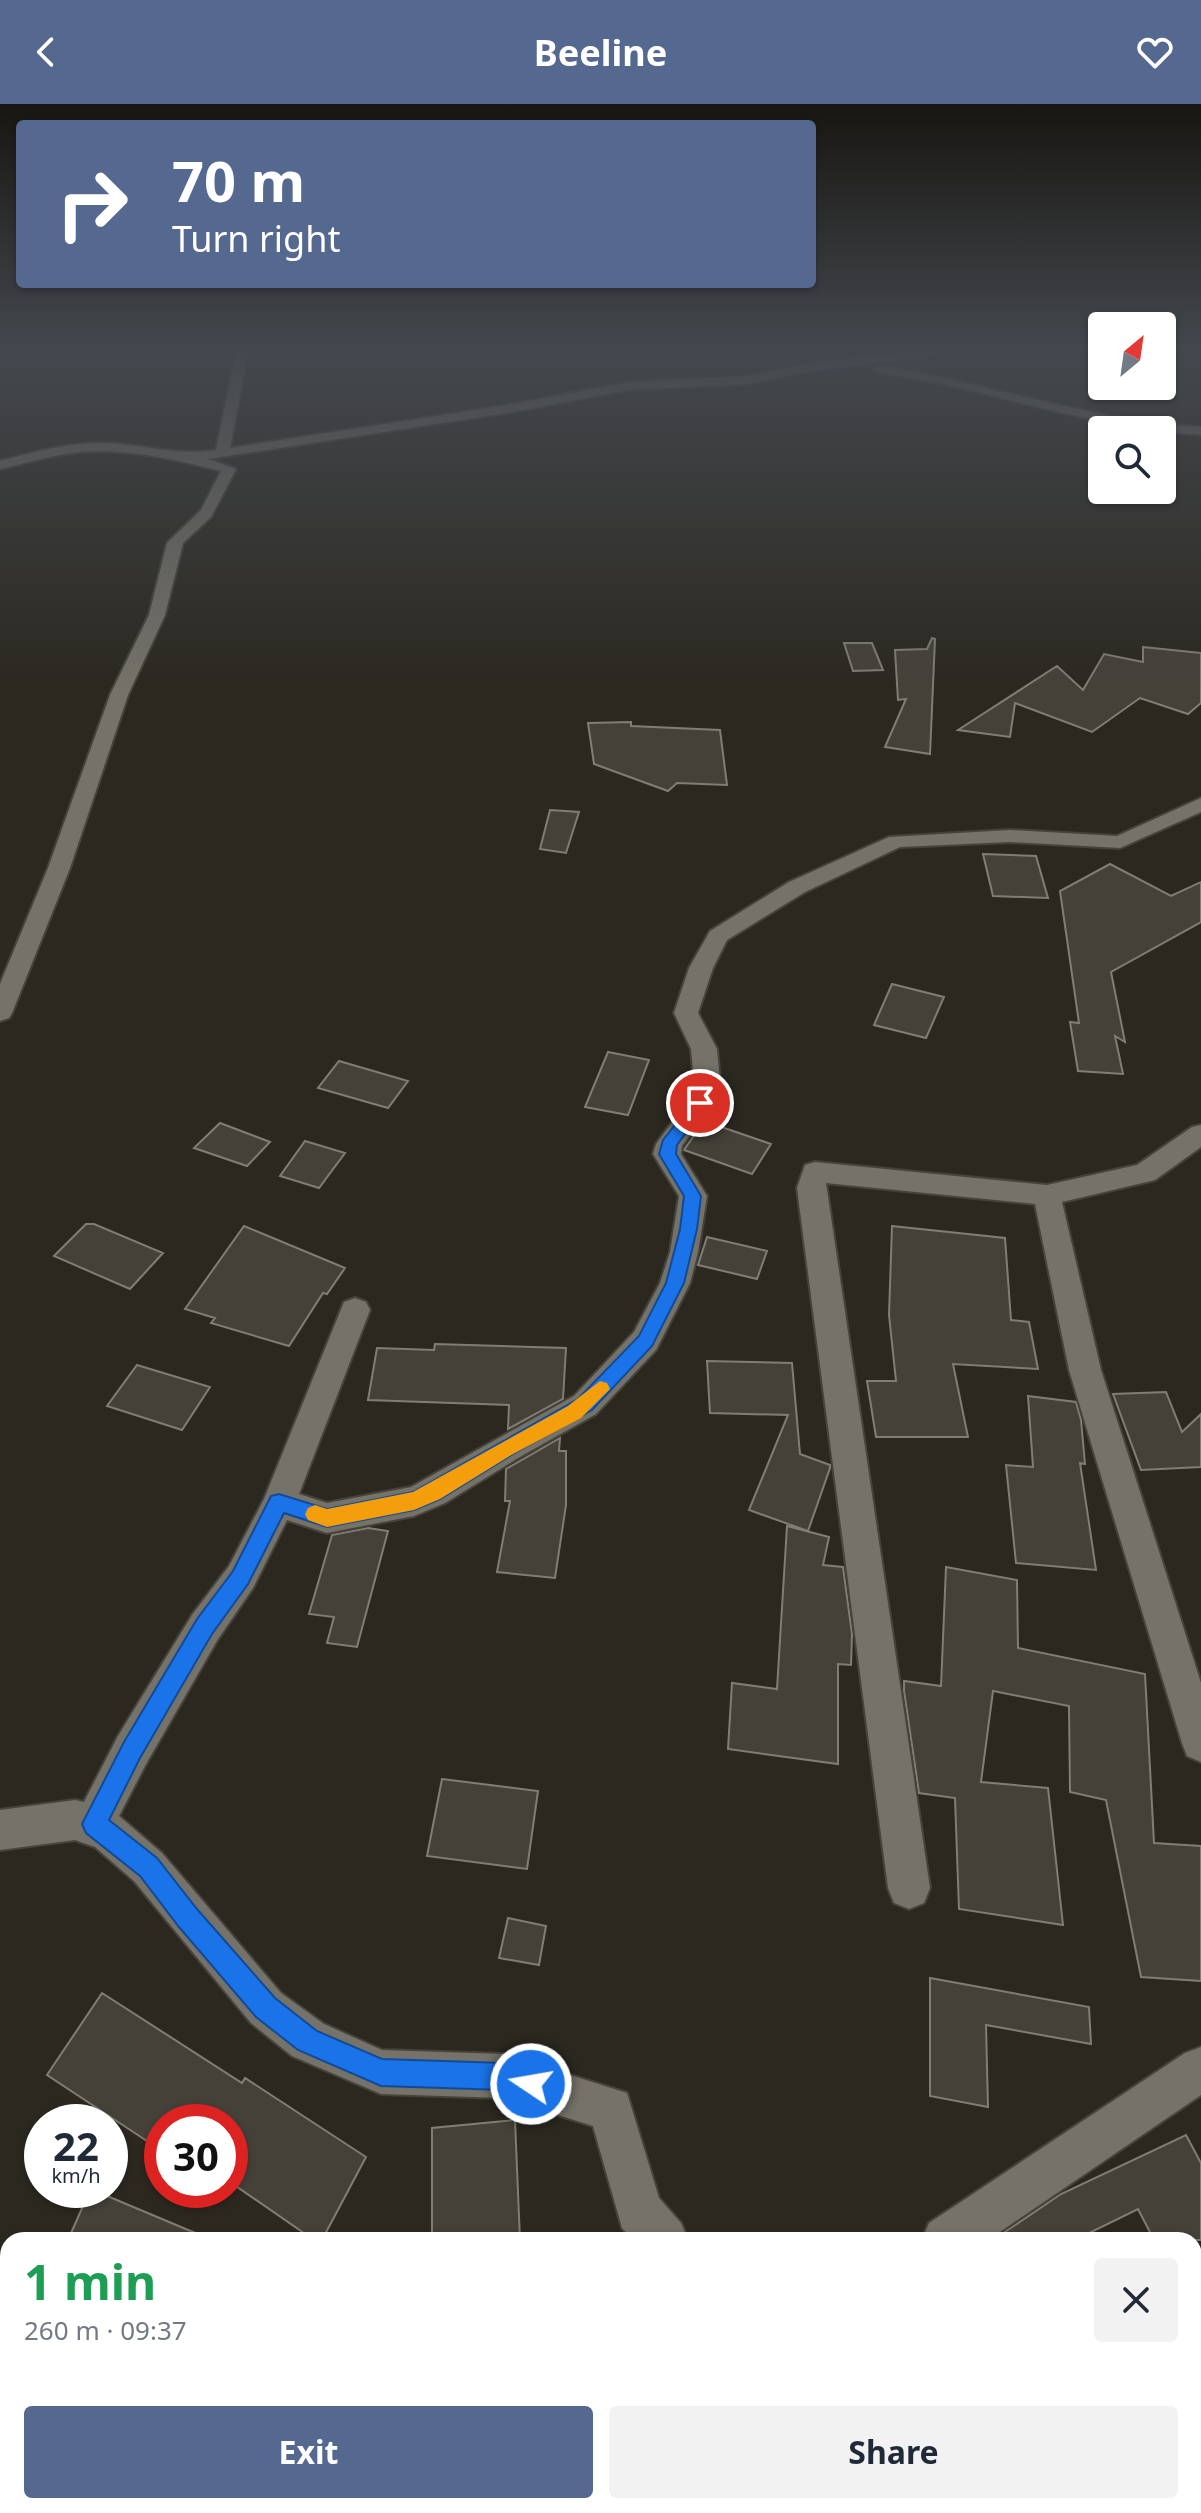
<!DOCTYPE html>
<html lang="en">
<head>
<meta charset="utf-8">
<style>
	:root { --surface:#fff; --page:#f2f2f3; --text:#1f2937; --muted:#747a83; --accent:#556890 }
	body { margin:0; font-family:"Noto Sans",sans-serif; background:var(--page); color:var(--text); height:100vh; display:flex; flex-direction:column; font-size:30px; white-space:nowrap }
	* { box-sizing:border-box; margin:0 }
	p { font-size:26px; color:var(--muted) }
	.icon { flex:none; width:44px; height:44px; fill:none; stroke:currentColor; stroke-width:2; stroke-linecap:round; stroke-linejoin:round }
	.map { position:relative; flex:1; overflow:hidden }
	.drawer { position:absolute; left:0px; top:2128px; width:1202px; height:282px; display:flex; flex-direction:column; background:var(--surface); border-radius:24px 24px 0 0; box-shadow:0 2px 6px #0004 }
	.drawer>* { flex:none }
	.guide { position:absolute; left:16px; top:16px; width:800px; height:168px; border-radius:8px; box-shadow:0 2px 6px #0004; background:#556890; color:#fff; overflow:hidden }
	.needle { width:52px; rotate:29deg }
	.fabs { position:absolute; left:1088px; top:208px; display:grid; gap:16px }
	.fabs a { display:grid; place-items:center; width:88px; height:88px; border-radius:8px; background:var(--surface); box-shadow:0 2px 6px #0004; font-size:40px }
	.speed { position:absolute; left:24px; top:2000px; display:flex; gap:16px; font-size:40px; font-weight:700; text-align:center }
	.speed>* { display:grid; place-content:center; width:104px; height:104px; border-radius:50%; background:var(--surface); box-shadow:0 2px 6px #0004; line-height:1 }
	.speed small { font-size:20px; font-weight:400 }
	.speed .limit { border:12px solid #d22; background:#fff; color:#111 }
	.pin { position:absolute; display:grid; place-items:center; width:68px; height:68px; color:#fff; margin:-34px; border:4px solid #fff; border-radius:50%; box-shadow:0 2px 8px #0007 }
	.me { position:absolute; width:88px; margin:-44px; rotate:282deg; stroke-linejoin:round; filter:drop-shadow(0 0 6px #0008) }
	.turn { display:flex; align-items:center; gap:28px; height:168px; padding:0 24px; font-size:36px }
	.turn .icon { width:104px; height:104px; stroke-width:2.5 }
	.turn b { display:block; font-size:56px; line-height:68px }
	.round { display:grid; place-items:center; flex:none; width:84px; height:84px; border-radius:8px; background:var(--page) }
	.headline { display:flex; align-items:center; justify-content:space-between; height:136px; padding:0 24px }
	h1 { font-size:48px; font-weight:700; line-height:60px; color:#1e9e55 }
	.action { display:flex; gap:16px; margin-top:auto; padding:16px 24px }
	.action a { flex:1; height:92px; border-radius:8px; background:var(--accent); color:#fff; font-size:32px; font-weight:700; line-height:92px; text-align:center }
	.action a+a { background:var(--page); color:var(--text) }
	header { display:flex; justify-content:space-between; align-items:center; height:104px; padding:0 24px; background:var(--accent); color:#fff; font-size:36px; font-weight:700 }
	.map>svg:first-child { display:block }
</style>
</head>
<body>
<header><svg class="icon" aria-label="back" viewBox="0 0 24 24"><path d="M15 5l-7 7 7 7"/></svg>Beeline<svg class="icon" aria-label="heart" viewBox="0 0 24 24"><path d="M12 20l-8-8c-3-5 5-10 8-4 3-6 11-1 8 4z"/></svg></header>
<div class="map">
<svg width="1201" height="2409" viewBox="0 0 1201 2409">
	<rect width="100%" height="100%" fill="#2b2820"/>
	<!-- building -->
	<path fill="#444139" stroke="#807d74" stroke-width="2" d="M932 534 935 535 930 650 885 643 906 595 898 596 895 546 927 545Z
		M844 539H872L883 566 853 567Z
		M1143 543 1201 549V599L1188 610 1140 594 1092 628 1015 599 1010 633 958 626 1057 562 1083 586 1104 550 1143 558Z
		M631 618V622L720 626 727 681 677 679 668 687 594 660 588 619Z
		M550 706 579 708 566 749 540 745Z
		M983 750 1036 752 1048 794 993 792Z
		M1110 760 1171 792 1201 778V818L1111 868 1125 938 1115 932 1123 970 1078 967 1070 918 1079 919 1060 787Z
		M892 880 944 893 926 934 874 921Z
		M608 948 649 956 628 1011 585 1003Z
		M339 957 408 977 388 1004 318 984Z
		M704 1017 771 1040 752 1070 684 1046Z
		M220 1019 270 1038 247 1062 194 1044Z
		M305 1037 345 1049 319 1084 280 1072Z
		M86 1120H94L163 1149 130 1185 54 1152Z
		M244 1122 345 1164 327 1190 323 1189 289 1242 211 1219 215 1214 185 1205Z
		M892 1122 1005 1134 1011 1216 1029 1218 1038 1265 953 1260 968 1333H876L867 1277H896L889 1211Z
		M707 1133 767 1147 757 1175 698 1161Z
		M435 1240 566 1244 563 1295 508 1325 509 1301 368 1296 377 1244 434 1246Z
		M707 1257 792 1259 800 1350 830 1361V1364L808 1427 749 1406 788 1311 710 1309Z
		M137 1261 210 1283 182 1326 107 1302Z
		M1166 1288 1182 1328 1201 1310V1363L1141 1366 1113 1290Z
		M1028 1292 1076 1298 1081 1316 1085 1360 1080 1359 1096 1466 1016 1459 1006 1361 1033 1363Z
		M560 1334 559 1347H566V1401L555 1474 497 1468 510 1397H505L506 1365Z
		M787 1422 829 1433 823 1461 843 1463 852 1530 851 1561 838 1560V1660L728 1645 732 1579 777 1585Z
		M368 1424 388 1427 357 1543 327 1539 334 1513 309 1510 332 1431Z
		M946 1463 1017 1476 1018 1544 1145 1570 1154 1739 1201 1742V1877L1141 1873 1106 1696 1070 1688 1069 1602 993 1587 981 1678 1048 1684 1063 1821 959 1805 955 1694 919 1689 904 1587V1577L941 1582Z
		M442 1675 538 1687 527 1765 427 1752Z
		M508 1814 546 1822 539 1861 499 1854Z
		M930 1874 1089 1903 1091 1940 986 1921 988 2003 930 1992Z
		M102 1889 242 1979 245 1974 366 2053 322 2136H314L230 2078V2018H162V2047L47 1971Z
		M515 2016 520 2136H432V2024Z
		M1186 2031 1201 2059V2136H1154L1138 2105 1075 2136H993L1061 2090Z
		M90 2086H93L212 2136H68Z"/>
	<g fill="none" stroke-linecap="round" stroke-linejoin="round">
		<defs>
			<path id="minor" d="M236 248H248L230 344 513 300 629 278 747 272 811 259 903 248H938L932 252 811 267 747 280 629 286 513 308 208 355 236 365 211 413 183 439 165 511 128 591 70 764 12 909 9 914 0 917V880L48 764 110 591 149 511 167 439 201 406 221 367C178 356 126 344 80 348 52 351 26 359 0 365V357C34 348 69 338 104 339 143 340 177 352 216 346Z
				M880 261C988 279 1091 317 1201 323V331C1121 326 1042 304 961 284 933 277 904 274 876 268L874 265Z
				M1201 694V708L1120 744 1010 738 900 743 805 788 727 836 713 864 698 909 717 945 721 988 682 1042 681 1050 707 1092 698 1148 690 1179 656 1246 596 1310 518 1354 445 1399 414 1412 327 1429 287 1416 253 1484 218 1535 146 1660 119 1712 162 1749 281 1889 324 1920 382 1946 504 1950 627 1989 659 2094 681 2119 688 2136H633L622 2124 593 2022 504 1994 381 1990 292 1952 251 1919 134 1777 95 1743 75 1736 0 1746V1706L75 1696 84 1698 118 1632 192 1511 229 1462 264 1395 344 1198 355 1194 366 1198 370 1206 299 1390 327 1399 411 1383 574 1292 634 1228 660 1179 670 1148 679 1092 653 1050 656 1040 695 987 691 945 674 909 689 864 710 827 789 778 889 733 1010 726 1117 732Z
				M1201 1021V1043L1155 1076 1062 1098 1101 1266 1201 1579V1658L1187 1652 1182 1639 1069 1266 1035 1100 826 1079 930 1784 924 1799 909 1805 894 1799 888 1784 797 1084 805 1061 815 1058 1047 1081 1137 1061 1192 1023Z
				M1201 1943V1991L988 2136H922L929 2119 1185 1949Z
				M664 2402H718L716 2409H661Z"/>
		</defs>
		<!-- minor casing -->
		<use href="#minor" stroke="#45433c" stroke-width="4"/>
		<!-- minor -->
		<use href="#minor" fill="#757269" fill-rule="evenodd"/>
	</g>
	<!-- sky -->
	<linearGradient id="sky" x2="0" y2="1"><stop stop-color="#181612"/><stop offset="0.42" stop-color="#44484e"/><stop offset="1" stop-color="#44484e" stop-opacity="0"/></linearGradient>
	<rect width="1201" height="585" fill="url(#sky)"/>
	<!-- route -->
	<path fill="#1a73e8" stroke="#114b97" stroke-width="2" d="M700 994 708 999 677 1041 676 1050 701 1092 697 1125 684 1179 652 1242 592 1306 513 1350 440 1395 414 1406 327 1423 284 1409 248 1480 212 1530 140 1654 109 1716 157 1754 197 1805 275 1894 317 1927 382 1955 504 1959 540 1971 544 1980 540 1990 531 1994 504 1986 381 1982 298 1946 256 1913 179 1823 140 1772 86 1729 82 1720 124 1638 197 1515 233 1467 271 1392 279 1390 327 1405 413 1388 578 1295 639 1232 666 1179 680 1125 684 1092 659 1050 663 1036 695 996Z"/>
	<!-- slow -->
	<path fill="#f59e0b" d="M600 1277 607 1279 610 1285 581 1314 513 1350 440 1395 414 1406 327 1423 308 1416 305 1410 308 1404 315 1401 327 1405 413 1388 568 1302Z"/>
</svg>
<div class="fabs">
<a><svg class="needle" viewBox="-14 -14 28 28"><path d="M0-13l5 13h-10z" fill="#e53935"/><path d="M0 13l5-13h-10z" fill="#747a83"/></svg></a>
<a><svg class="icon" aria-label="search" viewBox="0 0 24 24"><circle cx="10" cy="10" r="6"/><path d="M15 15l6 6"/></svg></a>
</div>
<div class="speed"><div>22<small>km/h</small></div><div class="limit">30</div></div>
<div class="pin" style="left:700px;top:999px;background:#d93025"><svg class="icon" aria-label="arrive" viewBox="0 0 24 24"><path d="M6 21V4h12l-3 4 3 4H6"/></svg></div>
<svg class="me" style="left:531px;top:1980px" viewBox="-20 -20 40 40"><circle r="17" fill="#1a73e8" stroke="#fff" stroke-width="3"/><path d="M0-11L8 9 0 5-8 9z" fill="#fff"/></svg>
<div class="guide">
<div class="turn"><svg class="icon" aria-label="right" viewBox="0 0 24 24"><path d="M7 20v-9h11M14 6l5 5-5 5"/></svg><div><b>70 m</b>Turn right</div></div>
</div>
<section class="drawer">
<div class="headline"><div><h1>1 min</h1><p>260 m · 09:37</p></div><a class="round"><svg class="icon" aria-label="close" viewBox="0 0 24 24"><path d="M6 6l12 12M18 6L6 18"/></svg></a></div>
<div class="action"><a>Exit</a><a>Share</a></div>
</section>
</div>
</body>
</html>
